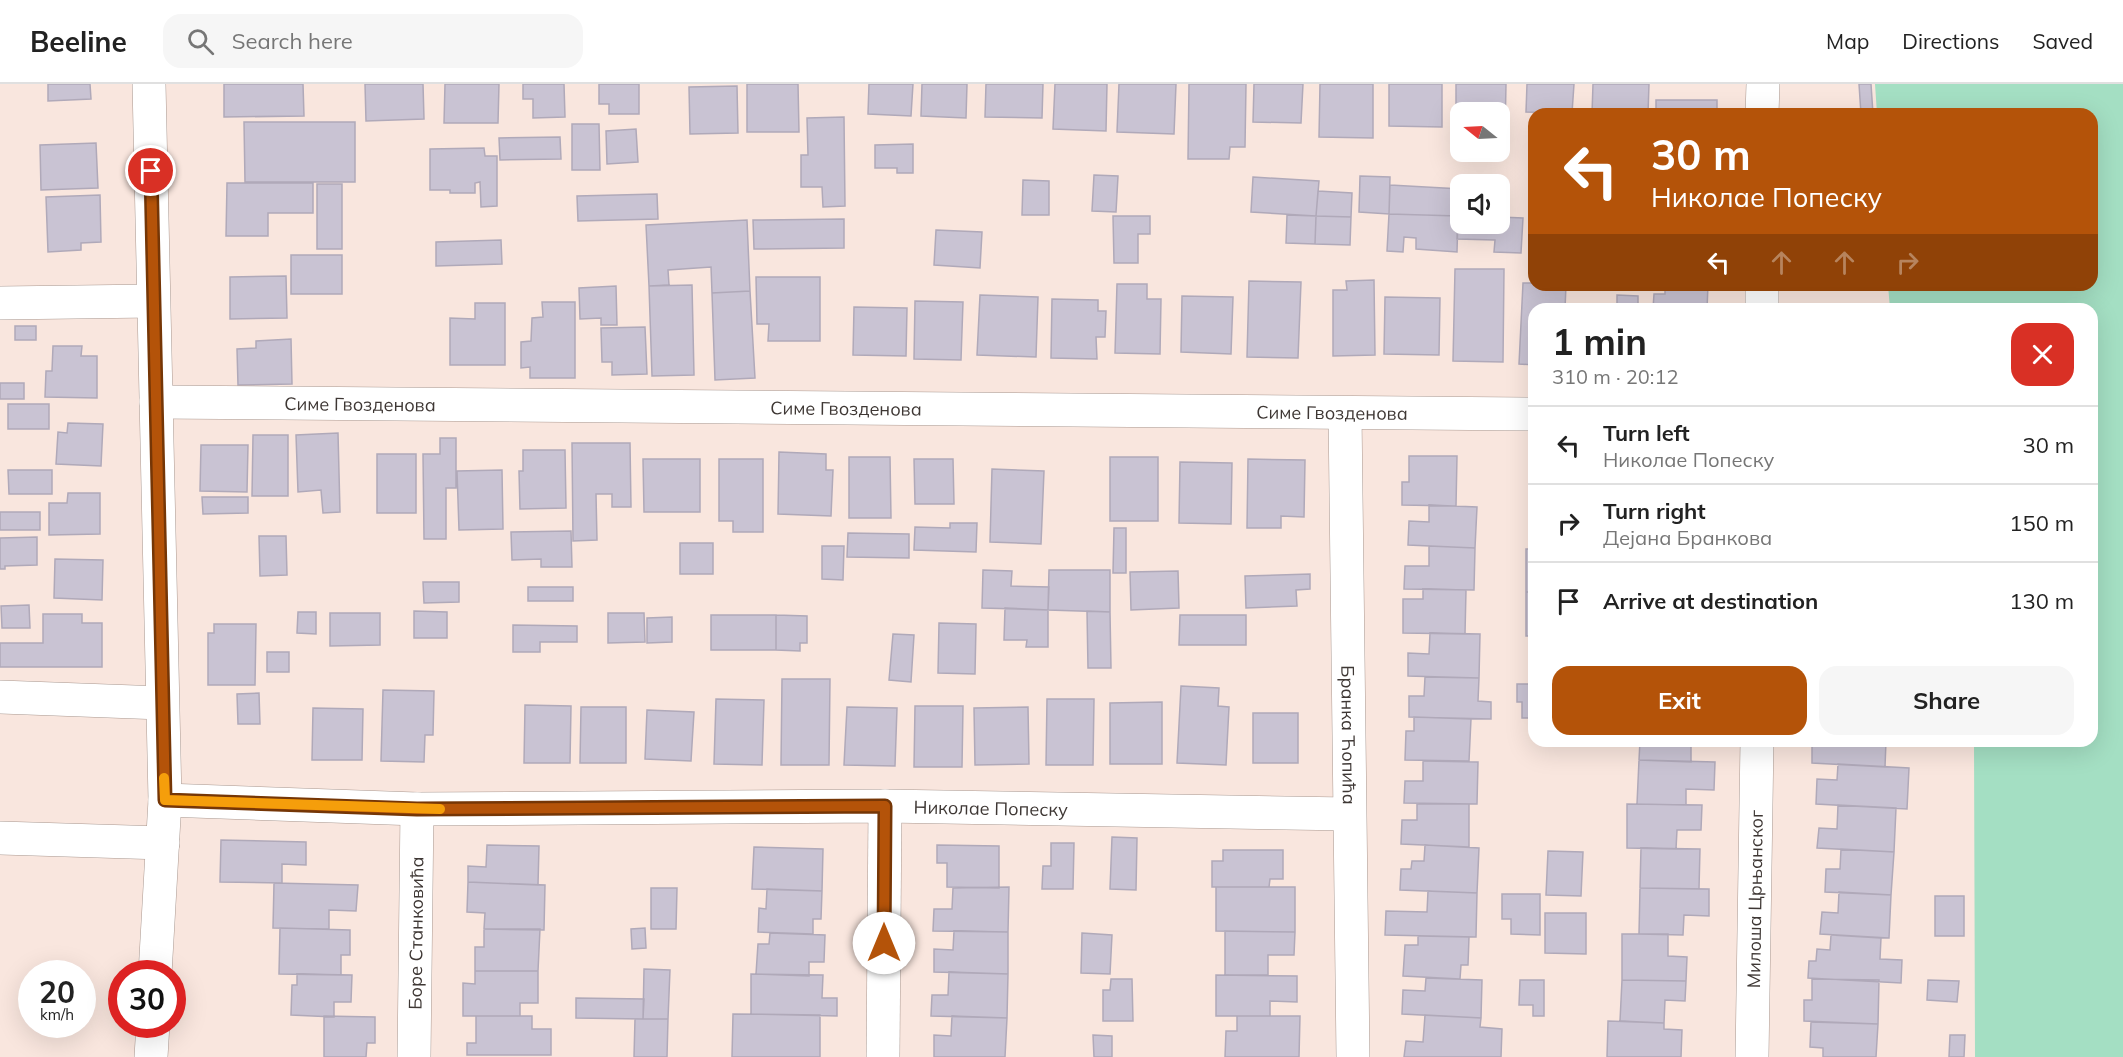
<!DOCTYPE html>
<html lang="en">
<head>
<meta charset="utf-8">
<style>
	:root { --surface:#fff; --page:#f6f6f6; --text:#222; --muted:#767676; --line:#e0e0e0; --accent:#b45309 }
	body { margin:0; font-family:Mulish,sans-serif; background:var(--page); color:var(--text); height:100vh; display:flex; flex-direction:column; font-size:22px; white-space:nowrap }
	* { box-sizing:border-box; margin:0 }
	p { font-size:20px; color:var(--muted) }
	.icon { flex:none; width:33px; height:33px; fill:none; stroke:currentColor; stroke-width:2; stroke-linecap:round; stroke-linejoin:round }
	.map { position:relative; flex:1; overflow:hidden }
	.details { position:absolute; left:1528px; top:219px; width:570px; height:444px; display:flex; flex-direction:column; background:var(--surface); border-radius:18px; box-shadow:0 6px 24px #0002 }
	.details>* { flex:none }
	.hud { position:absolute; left:1528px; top:24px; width:570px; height:183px; border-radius:18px; box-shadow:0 6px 24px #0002; background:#b45309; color:#fff; overflow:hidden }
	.needle { width:39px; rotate:288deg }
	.controls { position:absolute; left:1450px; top:18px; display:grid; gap:12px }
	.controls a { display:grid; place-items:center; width:60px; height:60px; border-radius:12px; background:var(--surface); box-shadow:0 6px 24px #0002; font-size:30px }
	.speed { position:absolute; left:18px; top:876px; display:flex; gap:12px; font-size:30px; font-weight:700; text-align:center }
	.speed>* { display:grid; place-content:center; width:78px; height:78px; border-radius:50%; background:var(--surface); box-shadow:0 6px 24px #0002; line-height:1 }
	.speed small { font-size:15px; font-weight:400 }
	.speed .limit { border:9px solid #d22; background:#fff; color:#111 }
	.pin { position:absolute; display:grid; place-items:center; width:51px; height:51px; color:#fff; margin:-26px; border:3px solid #fff; border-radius:50%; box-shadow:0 2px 6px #0007 }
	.me { position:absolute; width:66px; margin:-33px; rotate:0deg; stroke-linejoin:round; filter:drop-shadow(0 0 4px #0008) }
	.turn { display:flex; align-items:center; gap:21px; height:126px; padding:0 24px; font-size:27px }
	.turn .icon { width:78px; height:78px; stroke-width:2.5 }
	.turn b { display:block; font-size:42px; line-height:51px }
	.lanes { display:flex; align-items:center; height:57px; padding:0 24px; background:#0003; justify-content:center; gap:30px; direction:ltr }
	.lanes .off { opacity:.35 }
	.round { display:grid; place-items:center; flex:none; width:63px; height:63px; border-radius:18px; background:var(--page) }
	.headline { display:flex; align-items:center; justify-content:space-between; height:102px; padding:0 24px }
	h1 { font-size:36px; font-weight:700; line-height:45px }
	.primary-button { display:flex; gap:12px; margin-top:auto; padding:12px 24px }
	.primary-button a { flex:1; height:69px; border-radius:18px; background:var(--accent); color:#fff; font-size:24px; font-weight:700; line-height:69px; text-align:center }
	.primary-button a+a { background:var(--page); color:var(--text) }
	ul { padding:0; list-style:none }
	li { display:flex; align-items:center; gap:18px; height:78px; padding:0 24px; border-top:2px solid var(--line) }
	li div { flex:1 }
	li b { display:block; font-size:22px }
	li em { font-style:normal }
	header { display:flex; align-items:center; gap:36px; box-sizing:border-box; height:84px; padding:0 30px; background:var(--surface); border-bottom:2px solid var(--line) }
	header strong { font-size:28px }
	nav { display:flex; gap:33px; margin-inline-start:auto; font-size:21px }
	.search { width:420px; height:54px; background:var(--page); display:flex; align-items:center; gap:15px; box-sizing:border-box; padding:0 21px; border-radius:18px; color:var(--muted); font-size:22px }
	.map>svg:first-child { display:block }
</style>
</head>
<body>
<header>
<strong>Beeline</strong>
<div class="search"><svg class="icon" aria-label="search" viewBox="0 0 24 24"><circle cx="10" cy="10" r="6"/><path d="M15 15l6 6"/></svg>Search here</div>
<nav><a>Map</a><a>Directions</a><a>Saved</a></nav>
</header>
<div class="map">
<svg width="2123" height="973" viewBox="0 0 2123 973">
	<rect width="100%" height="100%" fill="#f9e6de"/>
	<!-- green -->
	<path fill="#a4dfc3" d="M1875 0H2123V973H1975L1974 657H2092V225H1890L1888 201H2092V30H1877Z"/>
	<!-- building -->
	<path fill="#c9c3d3" stroke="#b0a9b9" stroke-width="1.5" d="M48 0H90L91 15 48 17Z
		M224 0H303L304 32 224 33Z
		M365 0H423L424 35 366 37Z
		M445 0H499L498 39H444Z
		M523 0H564L565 33 533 34V15H523Z
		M599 0H639V30H609V20H599Z
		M747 0H798L799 48H747Z
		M869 0H913L911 32 868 30Z
		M922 0H967L966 34 921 32Z
		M986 0H1043L1042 34 985 33Z
		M1055 0H1107L1106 47 1053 45Z
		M1119 0H1176L1174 50 1117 48Z
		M1189 0H1246L1245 63H1230L1229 75H1188Z
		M1254 0H1303L1301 39 1253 38Z
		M1320 0H1373V54L1319 53Z
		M1389 0H1442V43L1389 42Z
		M1456 0H1506L1505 49H1500V28H1461V48H1456Z
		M1527 0H1574L1572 29 1526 28Z
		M1593 0H1649L1648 30H1592Z
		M1859 0H1871L1873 30H1861Z
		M737 2 738 49 690 50 689 3Z
		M1656 16H1717V30H1656Z
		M844 33 845 122 823 123 822 103H801V71H808L807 34Z
		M244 38H355V98H245Z
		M572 40H599L600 86H572Z
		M636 45 638 78 607 80 606 47Z
		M560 53 561 75 500 76 499 54Z
		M96 59 98 104 41 106 40 61Z
		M913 60V89H897V84H875V61Z
		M484 64 485 72H497V122L481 123 480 98 475 99V109H450V106H430V65Z
		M1094 91 1118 92 1116 128 1092 127Z
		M1360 92 1390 93 1389 130 1359 128Z
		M1253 93 1319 97 1316 132 1251 128Z
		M1023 96 1049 97V131H1022Z
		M227 99H313V129H268V152H226Z
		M317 100H342V165H317Z
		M1390 101 1461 105 1458 132 1389 130Z
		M1461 105V132H1458Z
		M1318 107 1352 109 1351 133 1316 132Z
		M657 110 658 135 578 137 577 112Z
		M100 111 101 158 81 159V166L48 168 46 113Z
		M1389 130 1458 132 1457 168 1416 165V154L1404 153 1403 168 1387 167Z
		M1287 131 1316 132 1315 160 1286 159Z
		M1113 132H1150V150H1138V179H1114Z
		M1316 132 1351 133 1350 161 1315 160Z
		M1458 132H1461V140H1500V133L1523 134 1521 169 1494 168 1495 156 1457 155Z
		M844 135V164L754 165 753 136Z
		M747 136 750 207 712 209 711 183 668 186 669 201 649 202 646 141Z
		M936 146 982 148 980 184 934 181Z
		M501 156 502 180 436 182V158Z
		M291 171H342V210H291Z
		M1455 185H1504L1503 278 1453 277Z
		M286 192 287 234 230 235V193Z
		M756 193H820V257H768L769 240H757Z
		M1374 196 1375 271 1333 272V206H1347L1346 197Z
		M1249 197 1301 198 1298 274 1247 273Z
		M1523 199H1534V201H1566L1565 225H1534V281L1519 280Z
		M1117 200H1147V215H1161L1160 270 1115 269Z
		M692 201 694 291 652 292 649 202Z
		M1665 201H1708L1707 225H1653L1654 210H1665Z
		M616 202 617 241H601V234L580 235 579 204Z
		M750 207 755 294 715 296 712 209Z
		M980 211 1038 213 1036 273 977 271Z
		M1617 211 1638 212V225H1587V221H1617Z
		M1182 212 1233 213 1231 270 1181 268Z
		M1385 213 1440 214 1439 271 1384 270Z
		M1052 215 1098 216V227H1106L1105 253H1096L1097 275 1051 274Z
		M915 217 963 218 961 276 914 275Z
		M542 218H575V294H530V283L521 284V258L531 257 532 234 543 233Z
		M475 219H505V281H450V234L475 235Z
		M854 223 907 224 906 272 853 271Z
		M15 242H36V256H15Z
		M645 243 647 290 612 291V278H602L601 244Z
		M291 255 292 300 238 301 237 265 256 264V257Z
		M53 262H82L81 272H97V314L45 313 46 287H52Z
		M0 299H24V315H0Z
		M8 320H49V345H8Z
		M68 339 103 340 101 382 56 380 58 348 67 349Z
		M338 349 340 428 323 429 321 406 298 408 296 351Z
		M253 351H288V412H252Z
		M440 354H456V404H446V455H424L423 370H440Z
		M572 359H630L631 423H612V410H596L597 456 573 457Z
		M201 361H248L247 408 200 407Z
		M523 366H565L566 424 520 425 519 387H523Z
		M779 368 826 370V386H833L831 432 778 430Z
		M377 370H416V429H377Z
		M1409 372H1457L1456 422 1402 421V398H1409Z
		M849 373H890L891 434H849Z
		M1110 373H1158V437H1110Z
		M643 375H700V428H644Z
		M719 375H763V448H733V437H719Z
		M914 375H953L954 420H915Z
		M1248 375 1305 376 1304 433 1281 432V444H1247Z
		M1180 378 1232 379 1231 440 1179 439Z
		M992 385 1044 387 1041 460 990 458Z
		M8 386H52V410H9Z
		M502 386 503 445 459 446 457 387Z
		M68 409H100V450L49 451V419H67Z
		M202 413H248V429L203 430Z
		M1429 421 1477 423 1475 464 1408 461 1409 437 1429 438Z
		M0 428H40V446H0Z
		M950 439H977L976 468 914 466 915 443 950 444Z
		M1114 444H1126V489H1113Z
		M571 447 572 483H541V475L512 476 511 448Z
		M848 449 909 450V474L847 473Z
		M259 452H286L287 491 260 492Z
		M37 453V481L5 482V485H0V454Z
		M680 459H713V490H680Z
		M822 462H844L843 496 822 495Z
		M1429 462 1475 464 1474 506 1404 505 1405 482H1429Z
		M1526 465H1534V508H1526Z
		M55 475 103 476 102 516 54 514Z
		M983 486 1012 487 1011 502 1049 503 1048 526 982 524Z
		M1049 486H1110V528L1048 526Z
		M1178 487 1179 524 1131 526 1130 488Z
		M1310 490V505L1296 506 1297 522 1246 524 1245 492Z
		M423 498H459V518L424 519Z
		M528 503H573V517H528Z
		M1423 505 1466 506 1465 550 1403 549V515H1423Z
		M1526 508H1534V552H1526Z
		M29 521 30 544H2L1 522Z
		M1005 524 1048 526V563H1026L1027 556H1004Z
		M414 527 447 528V554H414Z
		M1087 527 1110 528 1111 584H1088Z
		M298 528H316V550L297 549Z
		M330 529H380V561L330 562Z
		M608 529H644L645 558 608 559Z
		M43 530H82V539H102V583H0V559H43Z
		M711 531H776V566H711Z
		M776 531 807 532V559H800V567L776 566Z
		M1180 531H1246V561H1179Z
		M672 533V558L647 559V534Z
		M939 539 976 540 975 590 938 589Z
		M214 540H256L255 601H208V549H214Z
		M513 541 577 542V558H540V568H513Z
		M1430 549 1480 550 1479 594 1408 592V569L1429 570Z
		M893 550 914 551 911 598 889 596Z
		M267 568H289V588H267Z
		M1425 593 1479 594 1478 617 1491 618V635L1409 633V612H1424Z
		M782 595H830L829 681H781Z
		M1517 600H1534V634H1522V618H1517Z
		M1181 602 1219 604 1218 622 1229 623 1226 681 1177 679Z
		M383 606 434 607 433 651H425L424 678 381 677Z
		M259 609 260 640H238L237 610Z
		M716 615 764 616 762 681 714 680Z
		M1047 615H1094L1093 681H1046Z
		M1162 618V680H1110V619Z
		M525 621 571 622 570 679H524Z
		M915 622H963L962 683H914Z
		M581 623H626V679H580Z
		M847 623 897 624 895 682 844 681Z
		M1028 623 1029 680 975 681 974 624Z
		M313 624 363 625 362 676H312Z
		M647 626 694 628 691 677 645 675Z
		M1253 629H1298V679H1253Z
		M1414 633 1471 635 1469 677 1405 676 1406 647H1414Z
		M1640 657H1714V660H1691V678L1639 676Z
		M1829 657H1886L1885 683 1812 679V662H1829Z
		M1639 676 1715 678 1714 706 1686 705V721L1637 720Z
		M1423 677 1478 678 1477 720 1404 719 1405 697H1423Z
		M1838 680 1909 684 1907 725 1816 720 1817 695 1837 696Z
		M1417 720H1469V763L1401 760 1402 736H1417Z
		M1627 720 1702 721 1701 746H1677L1676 765 1627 764Z
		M1838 721 1896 724 1894 768 1817 764 1819 744 1837 745Z
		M1112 753 1137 754 1136 806 1110 805Z
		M221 756 306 758V781L282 780V799L220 798Z
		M1051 759H1074L1073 805H1042L1043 782H1051Z
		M487 761 539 762 538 801 468 798V782L486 783Z
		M937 761 999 762V804L947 803V779H937Z
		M1425 761 1479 764 1477 809 1400 806 1401 785H1411L1412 777H1424Z
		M754 763 823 765 822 807 752 805Z
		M1641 764 1700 765 1699 805 1640 804Z
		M1841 765 1894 768 1891 811 1825 808 1826 785H1840Z
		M1223 766H1283V795H1270L1269 803H1212V777H1223Z
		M1548 767 1583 768 1581 812 1546 811Z
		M468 798 545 801 544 846 484 845 485 829 467 828Z
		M274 799 358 801 356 827 329 826V845L273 844Z
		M1009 803 1008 848 933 847 934 825H952L953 804Z
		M1216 803H1295V848L1216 847Z
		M651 804H677L676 845H651Z
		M1640 804 1709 805V832L1684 831 1683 851 1639 850Z
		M767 805 822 807 821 835H813V850L758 848 759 824 766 825Z
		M1428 807 1477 809 1476 853 1385 851 1386 827 1427 828Z
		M1839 808 1891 811 1889 854 1820 850 1822 828 1838 829Z
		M1502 810H1540V851L1511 850V835H1502Z
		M1935 812H1964V852H1935Z
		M1545 829H1586V870L1545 869Z
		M280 844 350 846V871H341V891L279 890Z
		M645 844 646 864 632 865 631 845Z
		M484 845H540L538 887H475V863H484Z
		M954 847 1008 848V890L934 888V865L953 866Z
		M1225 847 1295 848 1294 871H1268V891H1225Z
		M770 849 825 851 824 878H809V892L756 890 758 860H769Z
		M1082 849 1112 851 1110 890 1081 889Z
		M1622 850H1668V872L1687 873 1686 897 1622 896Z
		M1831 851 1881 854 1880 875 1902 876 1901 899 1808 894 1809 877H1816L1817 865 1830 866Z
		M1418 852 1469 853 1468 881H1461L1460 895 1403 892 1405 861H1418Z
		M644 885 670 886 668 935H643Z
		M475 887H538V919H520V932H463V899L475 900Z
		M949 888 1008 890 1007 934 931 932 932 911H948Z
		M297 890 352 891 351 918H334V933L291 931 292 901H297Z
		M751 890 823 891 822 914H837V932L751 930Z
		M1216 891 1297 892V918L1270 917V932H1216Z
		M1426 894 1482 896 1481 934 1402 930 1403 906 1425 907Z
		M1111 895H1132L1133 937H1103V906H1110Z
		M1812 895 1879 896 1878 940 1804 937V916H1812Z
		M1520 896H1544V932H1533V921H1519Z
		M1622 896 1686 897 1685 917 1665 916 1664 939 1620 937Z
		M1928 896 1959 897 1957 918 1927 916Z
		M576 914 644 915 643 935 576 934Z
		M733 930 820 931V973H732Z
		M1425 931 1481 934 1480 943 1502 945 1501 973H1404L1406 957 1423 958Z
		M324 932 375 933V959H367L366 973H324Z
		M476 932H532V945H551V971H467V959H476Z
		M952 932 1007 934 1005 973H934V951L951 952Z
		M1237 932H1300L1299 973H1225L1226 947H1237Z
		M635 935H668L667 973H634Z
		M1608 937 1664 939V945L1682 946 1681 973H1607Z
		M1811 938 1878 940 1876 973H1823V964L1810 963Z
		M1093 951 1112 952V973H1094Z
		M1950 951H1965L1964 973H1949Z"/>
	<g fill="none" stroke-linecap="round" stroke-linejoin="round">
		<defs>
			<g id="minor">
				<path d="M1762 30 1763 0"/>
				<path d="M0 219 153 217"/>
				<path d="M1762 225V201"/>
				<path id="s1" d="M156 318 1534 330"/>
				<path id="s2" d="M1345 329 1353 973"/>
				<path d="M0 613 162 619"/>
				<path id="s3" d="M165 716 417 725 885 722 1349 730"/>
				<path d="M0 754 163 759"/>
				<path id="s4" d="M414 973 417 725"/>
				<path d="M883 973 885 722"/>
				<path id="s5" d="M1752 973 1757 657"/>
			</g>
			<path id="major" d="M149 0 165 716 155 890
				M151 973 153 940"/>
		</defs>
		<!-- minor casing -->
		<use href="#minor" stroke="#aa9991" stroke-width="34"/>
		<!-- major casing -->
		<use href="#major" stroke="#aa9991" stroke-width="34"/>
		<!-- minor -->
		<use href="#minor" stroke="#fff" stroke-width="33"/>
		<!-- major -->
		<use href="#major" stroke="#fff" stroke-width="33"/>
	</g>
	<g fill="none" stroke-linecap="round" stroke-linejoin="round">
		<defs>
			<path id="route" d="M151 87 165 716 417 725 885 722 884 859"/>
		</defs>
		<!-- route casing -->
		<use href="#route" stroke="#753606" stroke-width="15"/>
		<!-- route -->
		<use href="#route" stroke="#b45309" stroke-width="10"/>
		<!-- slow -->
		<path stroke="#f59e0b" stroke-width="10" d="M164 694 165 716 440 725"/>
	</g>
	<g text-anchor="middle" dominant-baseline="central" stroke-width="5" stroke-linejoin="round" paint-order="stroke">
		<!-- street labels -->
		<g font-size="18" fill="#3e3734" stroke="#fff">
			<text stroke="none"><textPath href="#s1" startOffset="204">Симе Гвозденова</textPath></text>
			<text stroke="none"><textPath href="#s1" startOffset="690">Симе Гвозденова</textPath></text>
			<text stroke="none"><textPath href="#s1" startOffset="1176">Симе Гвозденова</textPath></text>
			<text stroke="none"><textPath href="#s2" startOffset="322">Бранка Ћопића</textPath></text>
			<text stroke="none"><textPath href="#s3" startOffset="826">Николае Попеску</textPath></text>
			<text stroke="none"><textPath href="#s5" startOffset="158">Милоша Црњанског</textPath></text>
			<text stroke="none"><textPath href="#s4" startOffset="124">Боре Станковића</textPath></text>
		</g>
	</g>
</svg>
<div class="controls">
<a><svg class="needle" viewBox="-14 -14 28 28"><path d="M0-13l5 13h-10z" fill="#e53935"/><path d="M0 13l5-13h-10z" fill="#767676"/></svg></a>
<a><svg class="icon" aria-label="sound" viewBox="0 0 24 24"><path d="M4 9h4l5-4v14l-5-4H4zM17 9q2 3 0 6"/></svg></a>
</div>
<div class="speed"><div>20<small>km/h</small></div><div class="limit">30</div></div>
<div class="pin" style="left:151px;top:87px;background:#d93025"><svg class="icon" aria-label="arrive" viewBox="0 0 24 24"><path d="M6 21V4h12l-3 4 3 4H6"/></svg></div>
<svg class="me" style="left:884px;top:859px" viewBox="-20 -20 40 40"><circle r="19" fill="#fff"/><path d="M0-13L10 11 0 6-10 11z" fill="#b45309"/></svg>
<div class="hud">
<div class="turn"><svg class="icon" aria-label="left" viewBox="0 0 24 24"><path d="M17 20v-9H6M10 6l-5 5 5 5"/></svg><div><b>30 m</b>Николае Попеску</div></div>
<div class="lanes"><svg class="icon" aria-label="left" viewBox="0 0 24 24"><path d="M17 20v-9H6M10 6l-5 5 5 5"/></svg><svg class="icon off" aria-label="ahead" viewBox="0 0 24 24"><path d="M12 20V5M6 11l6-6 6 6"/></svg><svg class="icon off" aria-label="ahead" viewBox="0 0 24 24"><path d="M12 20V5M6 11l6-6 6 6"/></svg><svg class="icon off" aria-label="right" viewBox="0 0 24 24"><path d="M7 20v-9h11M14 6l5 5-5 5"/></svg></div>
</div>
<section class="details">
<div class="headline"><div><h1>1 min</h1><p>310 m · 20:12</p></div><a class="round" style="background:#d93025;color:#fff"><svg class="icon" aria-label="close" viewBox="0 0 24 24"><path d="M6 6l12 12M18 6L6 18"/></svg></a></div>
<ul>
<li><svg class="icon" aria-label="left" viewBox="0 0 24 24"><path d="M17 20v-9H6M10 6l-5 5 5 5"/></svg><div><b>Turn left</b><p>Николае Попеску</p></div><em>30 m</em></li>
<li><svg class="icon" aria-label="right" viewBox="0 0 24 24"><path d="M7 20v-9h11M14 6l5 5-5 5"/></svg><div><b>Turn right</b><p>Дејана Бранкова</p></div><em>150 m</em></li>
<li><svg class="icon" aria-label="arrive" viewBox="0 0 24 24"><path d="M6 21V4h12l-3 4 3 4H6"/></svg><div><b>Arrive at destination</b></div><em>130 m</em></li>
</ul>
<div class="primary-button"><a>Exit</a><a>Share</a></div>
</section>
</div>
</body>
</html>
